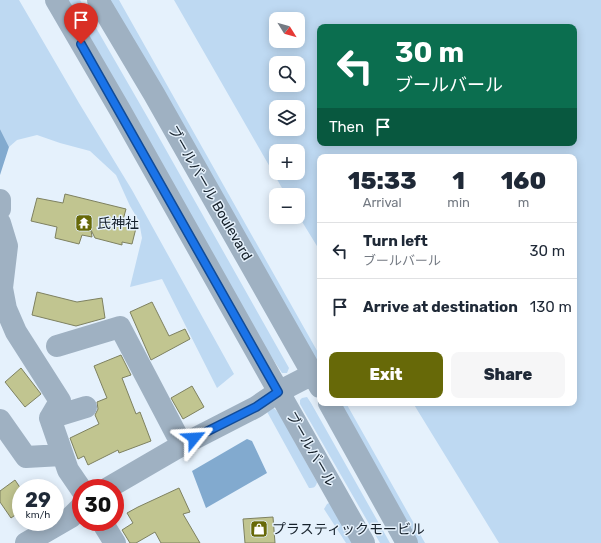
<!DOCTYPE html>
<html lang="en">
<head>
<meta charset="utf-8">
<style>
	:root { --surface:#fff; --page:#f6f6f7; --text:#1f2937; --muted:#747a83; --line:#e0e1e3; --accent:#676908 }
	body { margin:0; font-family:Rubik,"Noto Sans JP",sans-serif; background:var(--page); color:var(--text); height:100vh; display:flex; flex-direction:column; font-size:15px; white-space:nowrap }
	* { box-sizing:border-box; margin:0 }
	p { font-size:13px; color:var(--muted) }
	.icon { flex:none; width:22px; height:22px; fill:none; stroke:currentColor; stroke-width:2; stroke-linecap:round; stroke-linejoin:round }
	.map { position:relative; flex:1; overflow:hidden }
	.sheet { position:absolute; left:317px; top:154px; width:260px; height:252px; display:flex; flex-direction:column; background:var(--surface); border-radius:8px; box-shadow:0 2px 10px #0003 }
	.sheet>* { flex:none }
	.hud { position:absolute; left:317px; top:24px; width:260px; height:122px; border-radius:8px; box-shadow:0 2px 10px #0003; background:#0b6e4f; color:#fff; overflow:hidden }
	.needle { width:26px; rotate:127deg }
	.fabs { position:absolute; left:269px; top:12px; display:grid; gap:8px }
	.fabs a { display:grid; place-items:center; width:36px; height:36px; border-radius:8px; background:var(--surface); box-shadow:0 2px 10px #0003; font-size:20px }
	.speed { position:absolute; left:12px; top:479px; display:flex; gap:8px; font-size:20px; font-weight:700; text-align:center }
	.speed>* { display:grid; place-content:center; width:52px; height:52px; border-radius:50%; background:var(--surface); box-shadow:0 2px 10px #0003; line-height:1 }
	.speed small { font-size:10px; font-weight:400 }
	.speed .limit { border:6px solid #d22; background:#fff; color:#111 }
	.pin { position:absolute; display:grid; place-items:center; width:34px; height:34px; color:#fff; margin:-41px -17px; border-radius:50% 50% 50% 0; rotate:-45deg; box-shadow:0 0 4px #0007 }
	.pin .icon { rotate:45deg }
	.me { position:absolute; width:44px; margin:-22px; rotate:63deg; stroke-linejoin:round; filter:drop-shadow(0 0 3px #0008) }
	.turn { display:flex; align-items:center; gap:14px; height:84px; padding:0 12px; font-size:18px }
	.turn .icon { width:52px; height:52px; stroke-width:2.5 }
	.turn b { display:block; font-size:28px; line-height:34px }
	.then { display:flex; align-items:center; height:38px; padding:0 12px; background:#0003; gap:8px; font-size:15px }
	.eta { display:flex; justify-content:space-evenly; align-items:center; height:68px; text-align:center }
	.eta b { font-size:24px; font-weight:800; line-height:28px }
	.cta { display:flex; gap:8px; margin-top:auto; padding:8px 12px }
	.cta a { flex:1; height:46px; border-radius:8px; background:var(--accent); color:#fff; font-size:16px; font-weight:800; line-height:46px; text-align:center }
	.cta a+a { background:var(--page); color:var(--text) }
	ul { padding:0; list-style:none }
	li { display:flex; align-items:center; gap:12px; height:56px; padding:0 12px; border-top:1px solid var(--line) }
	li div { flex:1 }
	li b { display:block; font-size:15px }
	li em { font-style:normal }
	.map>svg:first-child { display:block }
</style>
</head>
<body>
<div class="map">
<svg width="601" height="543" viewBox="0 0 601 543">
	<rect width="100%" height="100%" fill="#e5f1fc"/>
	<!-- green -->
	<path fill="#bed9f2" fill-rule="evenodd" d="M0 0H19L79 103 132 190 234 374 217 388 162 279 130 287 142 238 139 221 130 206 116 175 90 151 60 143 37 135 17 140 9 147 0 129Z
		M66 0H80L148 118 289 368 287 373H282L265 347Z
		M108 0H119L320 356V377Z
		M174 0H601V543H499L413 403H574V157H320V251L298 215V195H286ZM276 19H298V41H276ZM320 27H574V143H320ZM276 63H298V85H276ZM276 107H298V129H276ZM276 151H298V173H276Z
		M307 397 311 403 390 543H380L300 404V400L302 398Z
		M335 403H346L425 543H413Z
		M272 407 276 410 280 415 317 482C316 487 314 488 309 488L265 408Z
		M331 502 356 543H346L324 509 327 504Z"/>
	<!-- water -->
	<path fill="#82aacf" d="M0 129 9 147 0 175Z
		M247 439 252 441 267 473 206 508 192 471Z"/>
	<!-- building -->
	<path fill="#c1c590" stroke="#7e8160" d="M65 194 126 209 123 220 137 224 132 244 122 242V245L95 238 91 230 92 237 82 235 79 244 55 238 57 227 31 221 37 198 63 203Z
		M37 292 77 302 102 298 105 318 76 326 32 315Z
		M152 302 169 336 185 329 190 339 151 360 130 312Z
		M121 355 131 375 122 378 136 414 140 412 151 441 119 453 118 450 88 465 84 456 78 459 70 438 99 424 95 415 98 409 97 402 107 398 94 366Z
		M21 368 41 394 25 407 5 382Z
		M192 386 204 407 183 419 171 398Z
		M15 480 21 489V511L11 518 0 502V491Z
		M179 488 190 512 183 514 200 543H161L155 532 136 543H130L122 530 133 523 127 513 138 507Z
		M273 517 275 543H245L243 519Z"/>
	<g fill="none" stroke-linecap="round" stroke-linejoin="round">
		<!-- minor -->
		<path stroke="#9fb1c2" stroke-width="22" d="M56 0 120 110 364 543
			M98 0 154 94 320 387
			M0 200V209
			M0 223 7 246 2 288 6 309 16 332 60 401 50 418 68 470 81 489
			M57 346 120 327 182 445
			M329 403 407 543
			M50 418 86 407
			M0 420 26 457 62 455
			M108 488 182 445 256 407 278 392 313 374
			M102 522 115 543
			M26 543 71 517 81 507"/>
	</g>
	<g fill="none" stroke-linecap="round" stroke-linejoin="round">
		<defs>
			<path id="route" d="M81 44 278 392 256 407 194 438"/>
		</defs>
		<!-- route casing -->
		<use href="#route" stroke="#114b97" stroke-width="10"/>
		<!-- route -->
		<use href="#route" stroke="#1a73e8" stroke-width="7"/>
	</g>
	<!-- icons -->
	<defs>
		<symbol id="temple-square" viewBox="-11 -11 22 22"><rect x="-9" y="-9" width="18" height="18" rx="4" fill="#676908" stroke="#e5f1fc"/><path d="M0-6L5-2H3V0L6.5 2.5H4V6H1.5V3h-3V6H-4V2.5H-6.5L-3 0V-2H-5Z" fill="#fff"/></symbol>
		<symbol id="shop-square" viewBox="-11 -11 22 22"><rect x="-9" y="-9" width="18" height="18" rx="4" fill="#676908" stroke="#e5f1fc"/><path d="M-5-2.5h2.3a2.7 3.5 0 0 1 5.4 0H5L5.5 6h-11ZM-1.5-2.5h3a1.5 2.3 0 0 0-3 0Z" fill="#fff"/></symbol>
	</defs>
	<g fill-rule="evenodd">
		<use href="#temple-square" x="74" y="213" width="20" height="20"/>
		<use href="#shop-square" x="249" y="519" width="20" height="20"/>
	</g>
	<g text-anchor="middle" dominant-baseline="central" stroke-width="3" stroke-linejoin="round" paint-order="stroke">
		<!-- street labels -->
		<g font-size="14" fill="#16212b" stroke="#e5f1fc">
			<text transform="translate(210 193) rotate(60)">ブールバール Boulevard</text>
			<text transform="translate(311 449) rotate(60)">ブールバール</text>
		</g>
		<!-- poi labels -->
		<g font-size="14" fill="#16212b" stroke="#e5f1fc" text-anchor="start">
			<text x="97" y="223">氏神社</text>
			<text x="272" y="529">プラスティックモービル</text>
		</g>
	</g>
</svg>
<div class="fabs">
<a><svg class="needle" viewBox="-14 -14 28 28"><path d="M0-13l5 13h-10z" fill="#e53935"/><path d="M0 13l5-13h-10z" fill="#747a83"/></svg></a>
<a><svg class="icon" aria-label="search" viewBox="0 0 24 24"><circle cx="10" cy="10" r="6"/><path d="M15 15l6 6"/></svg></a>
<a><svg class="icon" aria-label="layers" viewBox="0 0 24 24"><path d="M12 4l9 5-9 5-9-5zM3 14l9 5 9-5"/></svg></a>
<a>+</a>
<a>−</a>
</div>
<div class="speed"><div>29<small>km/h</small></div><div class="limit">30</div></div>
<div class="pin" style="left:81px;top:44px;background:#d93025"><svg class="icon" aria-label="arrive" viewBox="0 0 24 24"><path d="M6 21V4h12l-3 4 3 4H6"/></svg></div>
<svg class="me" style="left:194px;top:438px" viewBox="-20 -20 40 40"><path d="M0-17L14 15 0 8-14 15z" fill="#1a73e8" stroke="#fff" stroke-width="4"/></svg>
<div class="hud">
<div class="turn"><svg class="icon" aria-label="left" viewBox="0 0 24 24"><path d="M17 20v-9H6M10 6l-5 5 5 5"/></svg><div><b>30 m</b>ブールバール</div></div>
<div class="then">Then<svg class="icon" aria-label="arrive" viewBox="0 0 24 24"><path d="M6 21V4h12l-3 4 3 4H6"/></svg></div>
</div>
<section class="sheet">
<div class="eta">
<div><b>15:33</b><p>Arrival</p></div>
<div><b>1</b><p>min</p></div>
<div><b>160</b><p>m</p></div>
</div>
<ul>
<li><svg class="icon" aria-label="left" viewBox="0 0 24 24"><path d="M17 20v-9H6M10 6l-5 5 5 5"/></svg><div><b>Turn left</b><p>ブールバール</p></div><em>30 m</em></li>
<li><svg class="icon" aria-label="arrive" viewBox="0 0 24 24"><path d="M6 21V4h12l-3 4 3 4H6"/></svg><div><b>Arrive at destination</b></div><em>130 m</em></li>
</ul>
<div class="cta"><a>Exit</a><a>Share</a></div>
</section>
</div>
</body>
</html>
